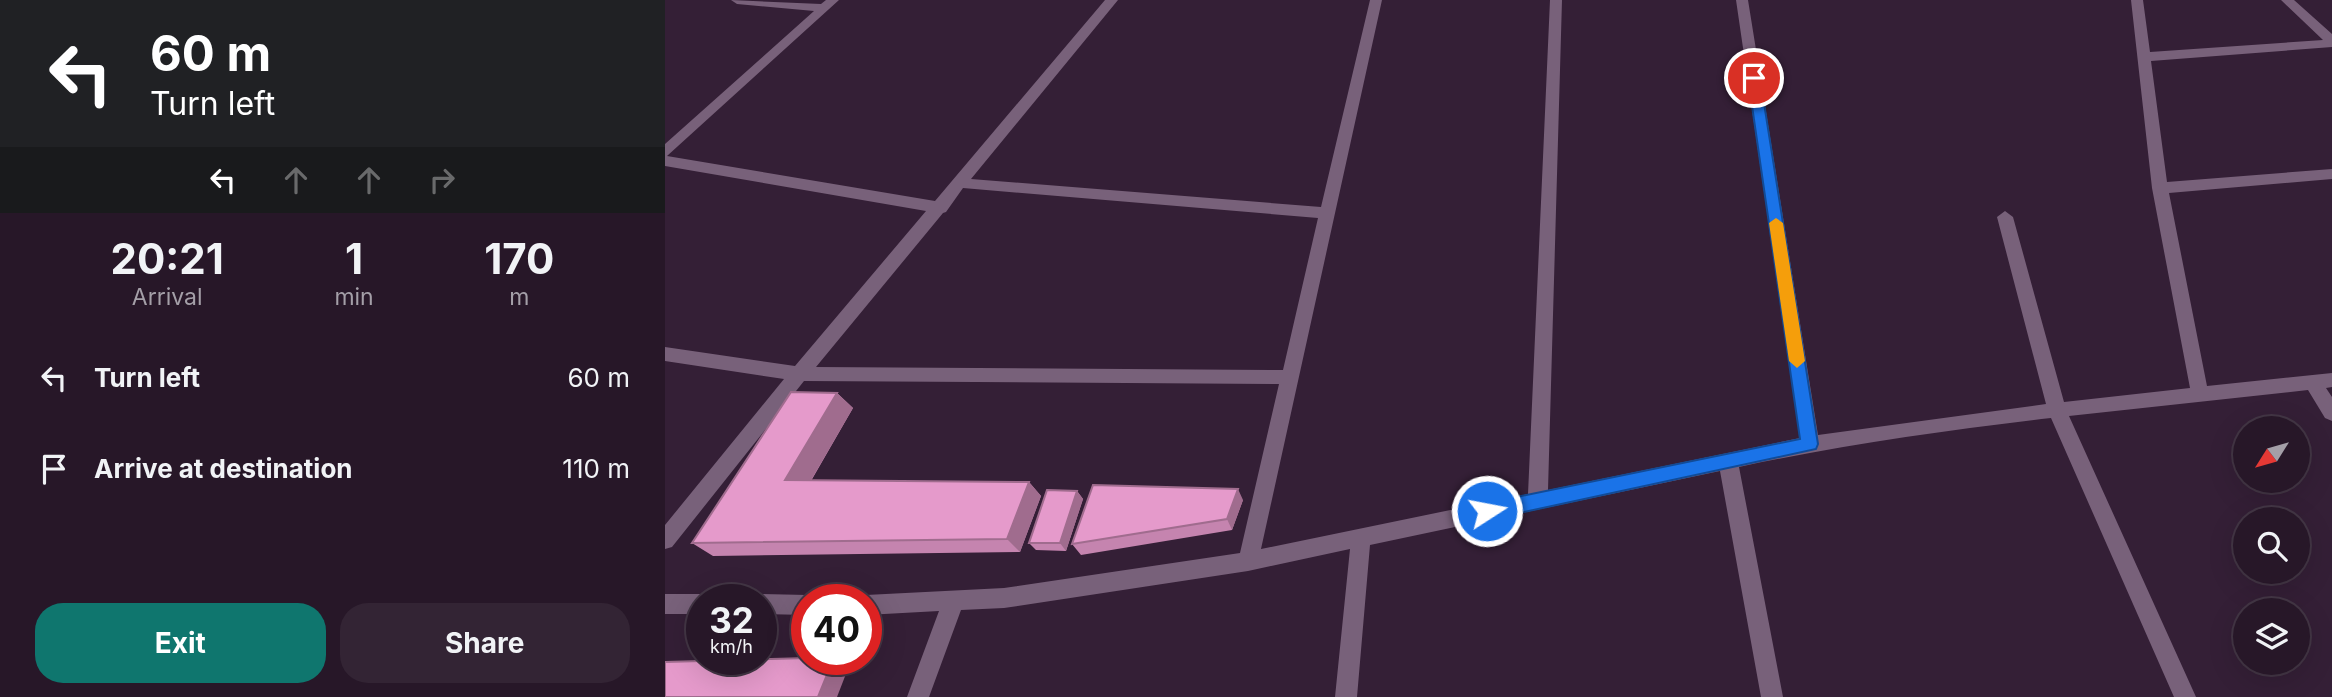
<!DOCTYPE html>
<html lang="en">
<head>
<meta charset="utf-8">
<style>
	:root { --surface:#271728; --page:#332434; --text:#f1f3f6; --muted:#a49fa8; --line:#433645; --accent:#0f766e }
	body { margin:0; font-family:Inter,sans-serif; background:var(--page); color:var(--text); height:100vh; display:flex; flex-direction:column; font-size:26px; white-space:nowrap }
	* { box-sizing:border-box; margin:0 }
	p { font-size:23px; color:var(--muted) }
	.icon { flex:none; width:38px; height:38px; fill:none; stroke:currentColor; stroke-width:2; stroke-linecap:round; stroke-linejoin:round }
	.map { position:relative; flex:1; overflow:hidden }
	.side { display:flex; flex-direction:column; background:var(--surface); width:665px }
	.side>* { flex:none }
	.hud { background:#202124; color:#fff; overflow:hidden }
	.needle { width:46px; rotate:233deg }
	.fabs { position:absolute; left:1568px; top:416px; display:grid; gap:14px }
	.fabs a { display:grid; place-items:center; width:77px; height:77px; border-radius:50%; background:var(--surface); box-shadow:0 7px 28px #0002,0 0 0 2px var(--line); font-size:35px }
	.speed { position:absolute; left:21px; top:584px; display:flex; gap:14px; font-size:35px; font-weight:700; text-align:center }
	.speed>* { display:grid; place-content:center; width:91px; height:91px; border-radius:50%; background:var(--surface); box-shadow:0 7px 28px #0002,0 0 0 2px var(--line); line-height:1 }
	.speed small { font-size:18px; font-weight:400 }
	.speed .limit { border:10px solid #d22; background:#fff; color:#111 }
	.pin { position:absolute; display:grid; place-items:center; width:60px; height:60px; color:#fff; margin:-30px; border:4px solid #fff; border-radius:50%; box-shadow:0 2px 7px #0007 }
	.me { position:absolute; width:77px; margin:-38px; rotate:79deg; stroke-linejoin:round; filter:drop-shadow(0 0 5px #0008) }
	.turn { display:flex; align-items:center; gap:24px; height:147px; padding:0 35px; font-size:32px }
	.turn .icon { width:91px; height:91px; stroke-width:2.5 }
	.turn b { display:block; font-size:49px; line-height:60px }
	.lanes { display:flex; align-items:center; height:66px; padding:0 35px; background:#0003; justify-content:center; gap:35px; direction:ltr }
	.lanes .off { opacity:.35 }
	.eta { display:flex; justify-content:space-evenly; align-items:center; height:119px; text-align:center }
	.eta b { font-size:42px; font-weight:700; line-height:49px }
	.action { display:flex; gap:14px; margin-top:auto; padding:14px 35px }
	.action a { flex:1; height:80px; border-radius:28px; background:var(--accent); color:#fff; font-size:28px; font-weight:700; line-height:80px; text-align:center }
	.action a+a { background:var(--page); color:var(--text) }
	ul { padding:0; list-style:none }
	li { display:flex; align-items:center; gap:21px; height:91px; padding:0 35px }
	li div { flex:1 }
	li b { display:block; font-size:26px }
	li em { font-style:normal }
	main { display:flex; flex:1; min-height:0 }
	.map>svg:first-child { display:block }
</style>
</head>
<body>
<main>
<section class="side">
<div class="hud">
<div class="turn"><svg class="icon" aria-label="left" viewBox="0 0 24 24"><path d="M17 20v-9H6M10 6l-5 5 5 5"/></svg><div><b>60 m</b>Turn left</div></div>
<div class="lanes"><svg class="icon" aria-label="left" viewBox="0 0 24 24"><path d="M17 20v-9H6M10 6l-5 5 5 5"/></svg><svg class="icon off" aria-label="ahead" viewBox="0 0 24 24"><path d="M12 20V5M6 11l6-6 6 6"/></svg><svg class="icon off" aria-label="ahead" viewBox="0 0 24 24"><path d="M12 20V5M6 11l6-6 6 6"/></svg><svg class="icon off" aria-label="right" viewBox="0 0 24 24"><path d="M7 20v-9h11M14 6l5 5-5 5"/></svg></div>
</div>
<div class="eta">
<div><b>20:21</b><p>Arrival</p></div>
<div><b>1</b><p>min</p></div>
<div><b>170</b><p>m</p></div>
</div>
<ul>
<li><svg class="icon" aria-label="left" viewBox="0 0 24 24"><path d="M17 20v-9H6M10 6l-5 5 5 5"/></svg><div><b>Turn left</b></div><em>60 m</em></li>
<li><svg class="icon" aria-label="arrive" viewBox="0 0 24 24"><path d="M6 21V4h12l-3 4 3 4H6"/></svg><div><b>Arrive at destination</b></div><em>110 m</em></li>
</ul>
<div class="action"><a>Exit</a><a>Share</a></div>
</section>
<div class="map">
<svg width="1667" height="697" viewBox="0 0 1667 697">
	<rect width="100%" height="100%" fill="#341f36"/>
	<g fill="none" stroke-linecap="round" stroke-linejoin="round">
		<!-- minor -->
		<path fill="#78617a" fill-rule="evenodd" d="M66 0 156 4 161 0H174L2 156 270 201 440 0H453L306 179 656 207 705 0H717L596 549 863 494 885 0H897L883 490 1135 438 1071 0H1083L1153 435 1381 404 1332 217 1340 211 1348 217 1399 402 1525 388 1487 188 1466 0H1478L1485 52 1658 40 1616 0H1629L1667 34V47L1486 61 1502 182 1667 169V179L1504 193 1542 386 1667 373V387L1661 388 1667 397V421L1660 418 1643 390 1404 416 1531 697H1509L1386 418C1282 430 1177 445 1074 467L1118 697H1096L1055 471 705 545 692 697H670L685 549 583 571 339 608 296 610 264 697H242L274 611 201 615V600H192L194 598 201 595 339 588 575 553 614 384 139 381 7 547 0 549V525L119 379 0 361V347L130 366 261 211 0 166V144L149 11 72 4ZM298 188 653 218 618 370 151 367 278 213 281 212Z
			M0 594H37L46 600H37V614H0Z
			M96 594 142 595 151 600H142V615L96 614V600H87Z"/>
	</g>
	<!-- wall -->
	<path fill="#c584af" d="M172 393 188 408 146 481 364 482 376 496 355 552 48 556 27 543Z
		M412 491 418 499 401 551 371 550 364 543Z
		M578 500 567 530 416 555 407 544Z"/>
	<!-- shaded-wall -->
	<path fill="#a06c8e" d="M172 393 188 408 138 494 120 480Z
		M364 482 376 496 355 552 342 539Z
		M573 489 578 500 567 530 562 519Z
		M412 491 418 499 401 551 395 543Z
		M168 660H173L184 666 172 697H153Z"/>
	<!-- building -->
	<path fill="#e59acb" stroke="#a06c8e" stroke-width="2" d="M126 392 172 393 120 480 364 482 342 539 27 543Z
		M428 485 573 489 562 519 407 544Z
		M382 490 412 491 395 543H364Z
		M142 658V660H168L153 697H0V662Z"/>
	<!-- route -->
	<path fill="#1a73e8" stroke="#114b97" stroke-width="2" d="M1089 75 1095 78 1153 444 1151 449 822 520 816 517 813 511 816 506 822 503 1135 439 1083 78Z"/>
	<!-- slow -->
	<path fill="#f59e0b" d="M1111 218 1118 223 1140 361 1132 368 1124 361 1104 223Z"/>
</svg>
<div class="fabs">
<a><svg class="needle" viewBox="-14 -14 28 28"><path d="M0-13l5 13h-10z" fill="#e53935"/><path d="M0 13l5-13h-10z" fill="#a49fa8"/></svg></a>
<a><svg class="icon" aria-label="search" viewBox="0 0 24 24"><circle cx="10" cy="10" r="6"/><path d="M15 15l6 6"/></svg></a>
<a><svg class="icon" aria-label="layers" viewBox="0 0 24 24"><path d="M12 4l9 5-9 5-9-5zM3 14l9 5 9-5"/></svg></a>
</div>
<div class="speed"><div>32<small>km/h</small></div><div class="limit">40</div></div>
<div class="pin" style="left:1089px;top:78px;background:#d93025"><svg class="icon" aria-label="arrive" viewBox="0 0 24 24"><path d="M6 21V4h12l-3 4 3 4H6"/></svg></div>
<svg class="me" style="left:822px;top:511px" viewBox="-20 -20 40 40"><circle r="17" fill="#1a73e8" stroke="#fff" stroke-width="3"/><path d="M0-11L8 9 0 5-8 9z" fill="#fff"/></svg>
</div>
</main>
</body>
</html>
